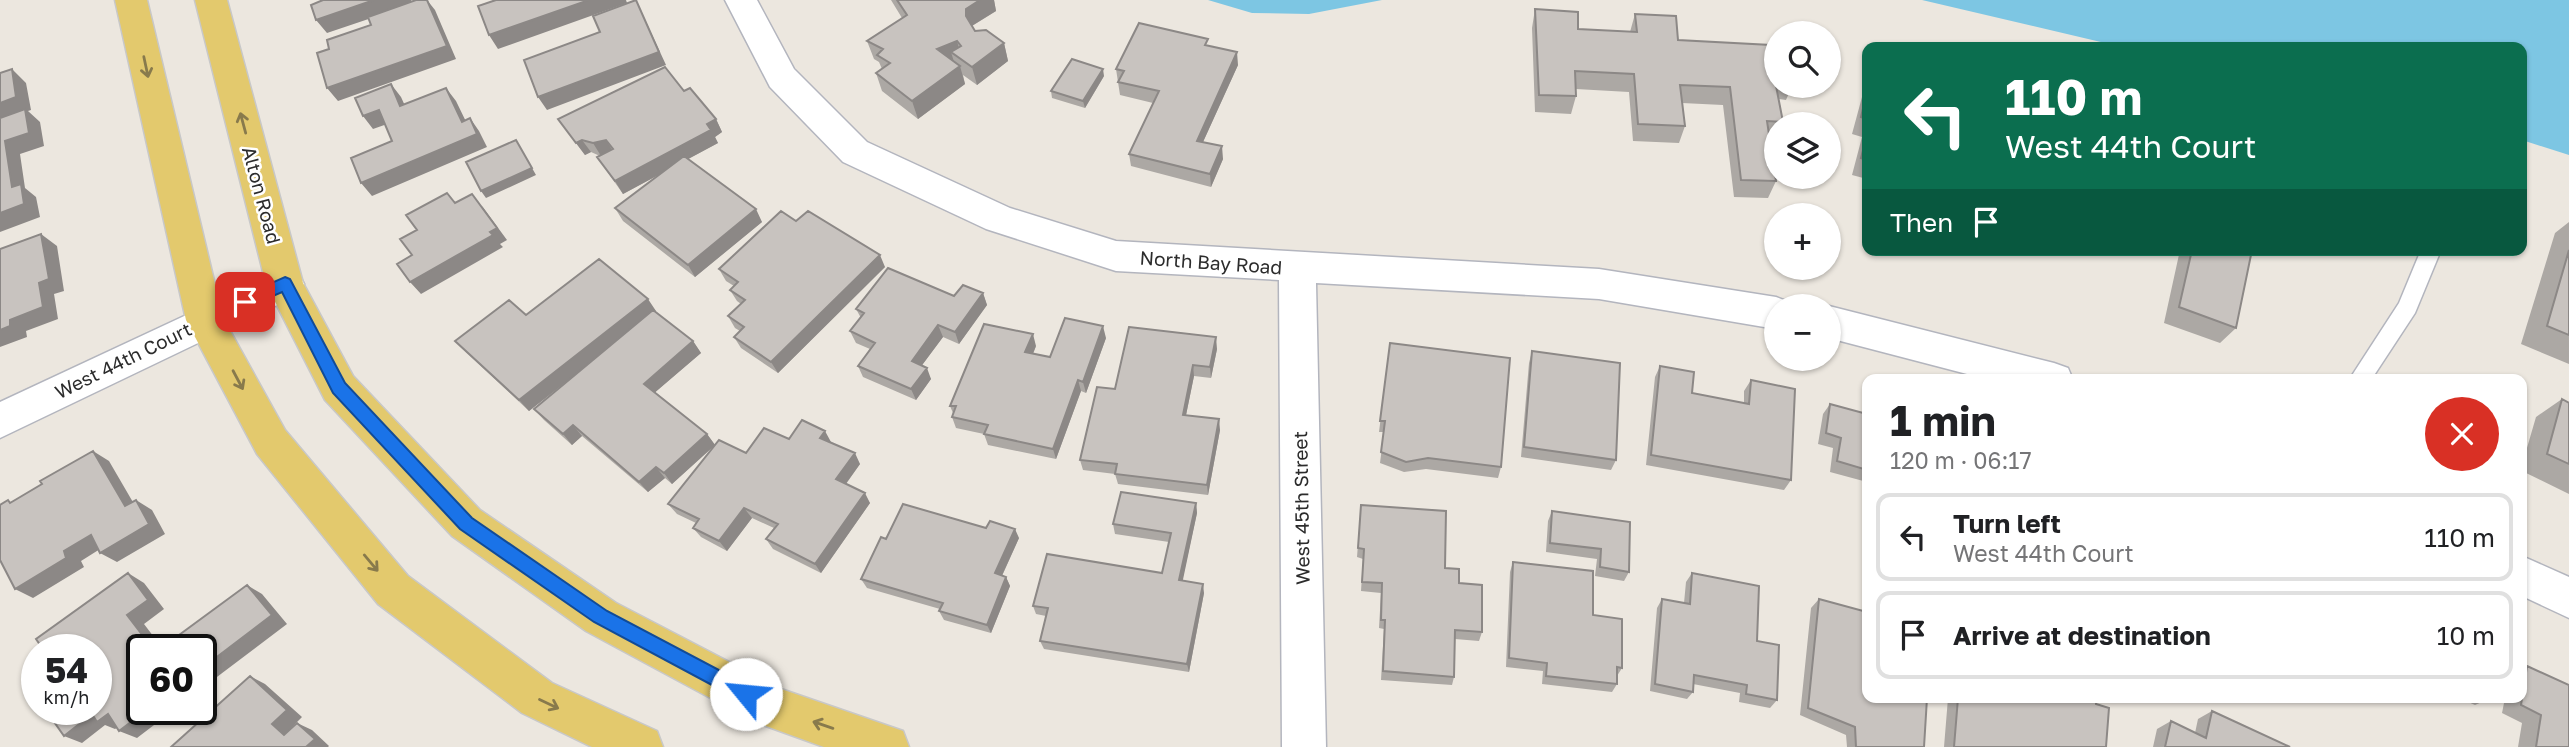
<!DOCTYPE html>
<html lang="en">
<head>
<meta charset="utf-8">
<style>
	:root { --surface:#fff; --page:#f2f2f2; --text:#202124; --muted:#757577; --line:#e0e0e0 }
	body { margin:0; font-family:"Golos Text",sans-serif; background:var(--page); color:var(--text); height:100vh; display:flex; flex-direction:column; font-size:26px; white-space:nowrap }
	* { box-sizing:border-box; margin:0 }
	p { font-size:23px; color:var(--muted) }
	.icon { flex:none; width:38px; height:38px; fill:none; stroke:currentColor; stroke-width:2; stroke-linecap:round; stroke-linejoin:round }
	.map { position:relative; flex:1; overflow:hidden }
	.side { position:absolute; left:1862px; top:374px; width:665px; height:329px; display:flex; flex-direction:column; background:var(--surface); border-radius:14px; box-shadow:0 2px 5px #0004 }
	.side>* { flex:none }
	.hud { position:absolute; left:1862px; top:42px; width:665px; height:214px; border-radius:14px; box-shadow:0 2px 5px #0004; background:#0b6e4f; color:#fff; overflow:hidden }
	.fabs { position:absolute; left:1764px; top:21px; display:grid; gap:14px }
	.fabs a { display:grid; place-items:center; width:77px; height:77px; border-radius:50%; background:var(--surface); box-shadow:0 2px 5px #0004; font-size:35px }
	.speed { position:absolute; left:21px; top:634px; display:flex; gap:14px; font-size:35px; font-weight:700; text-align:center }
	.speed>* { display:grid; place-content:center; width:91px; height:91px; border-radius:50%; background:var(--surface); box-shadow:0 2px 5px #0004; line-height:1 }
	.speed small { font-size:18px; font-weight:400 }
	.speed .limit { border:4px solid #111; border-radius:10px; background:#fff; color:#111 }
	.pin { position:absolute; display:grid; place-items:center; width:60px; height:60px; color:#fff; margin:-30px; border-radius:14px; box-shadow:0 4px 10px #0006 }
	.me { position:absolute; width:77px; margin:-38px; rotate:298deg; stroke-linejoin:round; filter:drop-shadow(0 0 5px #0008) }
	.turn { display:flex; align-items:center; gap:24px; height:147px; padding:0 28px; font-size:32px }
	.turn .icon { width:91px; height:91px; stroke-width:2.5 }
	.turn b { display:block; font-size:49px; line-height:60px }
	.then { display:flex; align-items:center; height:66px; padding:0 28px; background:#0003; gap:14px; font-size:26px }
	.round { display:grid; place-items:center; flex:none; width:74px; height:74px; border-radius:37px; background:var(--page) }
	.summary { display:flex; align-items:center; justify-content:space-between; height:119px; padding:0 28px }
	h1 { font-size:42px; font-weight:700; line-height:52px }
	ul { padding:0; list-style:none }
	li { display:flex; align-items:center; gap:21px; height:88px; margin:0 14px 10px; padding:0 14px; border:4px solid var(--line); border-radius:14px }
	li div { flex:1 }
	li b { display:block; font-size:26px }
	li em { font-style:normal }
	.map>svg:first-child { display:block }
</style>
</head>
<body>
<div class="map">
<svg width="2569" height="747" viewBox="0 0 2569 747">
	<rect width="100%" height="100%" fill="#ece7df"/>
	<!-- water -->
	<path fill="#7dc6e3" d="M1208 0H1382L1309 14 1252 13Z
		M1922 0H2569V155L2522 140V47H2122Z"/>
	<g fill="none" stroke-linecap="round" stroke-linejoin="round">
		<defs>
			<path id="lane" d="M2421 250H2441L2415 313 2371 380H2349L2399 303Z"/>
			<path id="street" d="M725 0H757L794 69 867 142 1010 208 1116 241 1599 269 1776 297 1789 302 1791 306H1776V329L1599 299 1316 283 1326 747H1282L1279 280 1116 271 986 229 843 162 770 87Z
				M285 269 298 273 304 284 298 295 0 438V402Z
				M1829 306 2054 363 2068 368 2073 380H1990L1829 338Z
				M2522 556 2569 577V618L2522 596Z"/>
			<path id="primary" d="M115 0H147L223 318 285 430 408 576 552 683 657 731 663 747H592L522 713 378 604 257 454 186 320Z
				M195 0H227L303 283 353 376 480 510 616 603 781 689 903 731 909 747H824L755 722 586 631 452 536 325 400 266 284Z"/>
		</defs>
		<!-- lane casing -->
		<use href="#lane" stroke="#b3b5be" stroke-width="3"/>
		<!-- street casing -->
		<use href="#street" stroke="#b3b5be" stroke-width="3"/>
		<!-- primary casing -->
		<use href="#primary" stroke="#c8c8c8" stroke-width="3"/>
		<!-- lane -->
		<use href="#lane" fill="#fff" fill-rule="evenodd"/>
		<!-- street -->
		<use href="#street" fill="#fff" fill-rule="evenodd"/>
		<!-- primary -->
		<use href="#primary" fill="#e3c96d" fill-rule="evenodd"/>
	</g>
	<!-- wall -->
	<path fill="#aca8a4" d="M891 0H994L996 11 972 26 975 31 1004 43 1008 61 977 85 963 75 965 84 918 119 882 91 876 73 882 69 879 62 874 59 867 41 902 18Z
		M1535 9 1578 29 1630 32 1635 14 1678 40 1776 86H1792L1786 100 1779 99 1783 122 1782 124H1776V136L1775 139H1770L1776 181 1768 198 1734 197 1723 105 1682 103 1685 126 1679 143 1633 141 1629 92 1576 89V96L1571 114 1535 112 1532 28Z
		M1208 46 1238 65 1203 142 1223 159 1211 187 1131 166 1129 154 1153 103 1120 95 1116 69Z
		M1104 76 1085 108 1052 98 1051 91Z
		M1867 86V179L1852 175 1862 137 1852 134 1862 97Z
		M684 91 716 119 722 132 715 137 718 143 688 159 762 222 695 277 623 221 615 208 660 174 623 194 597 157 600 156 591 152 585 155 558 119Z
		M796 221 885 267 778 373 741 348 734 337 740 331 735 328 728 316 741 304 737 301 730 290 734 286 726 281 719 269Z
		M2569 222V364L2521 344 2555 233Z
		M2180 250H2252L2236 328 2220 343 2164 323Z
		M983 293 987 305 959 344 943 337 922 365 931 379 916 400 863 377 858 366 870 349 856 343 850 331 861 318 856 309Z
		M656 311 655 312 693 341 701 353 655 392 707 434 715 445 746 453 789 439 831 442V443L860 464 846 484 870 503 821 573 773 549 766 539 774 528 752 518 727 551 701 537 693 528 696 523 677 514 668 504 714 446 672 484 665 478 648 492 582 436 572 445 544 420 534 409 580 371 529 411 466 352 455 341 526 315Z
		M1106 338 1086 393 1081 391 1056 459 988 445 984 434 956 428 952 417 953 413 950 406 1036 346 1033 354 1050 357Z
		M1390 343 1501 467 1498 478 1426 469 1404 472 1380 463 1384 432H1379Z
		M1217 349 1211 378 1194 376 1186 415 1220 430 1208 495 1118 484 1115 474 1083 470 1080 460 1115 389Z
		M1532 351 1616 460 1611 470 1521 457 1529 363Z
		M1660 366 1692 393 1744 403V391L1751 380 1791 480 1784 490 1646 465 1655 377Z
		M2562 399 2569 403V494L2522 471V465L2536 417Z
		M1830 404 1863 413 1867 406V482L1830 472 1833 448 1818 444 1823 414Z
		M1196 503 1197 513 1182 581 1204 593 1189 672 1044 649 1040 641 1046 616 1036 614 1033 606 1162 573 1169 542 1115 534 1113 524Z
		M1361 505 1445 568 1459 583 1482 632 1479 641 1455 639 1454 677 1452 685 1381 680 1384 629 1379 628 1381 593 1361 591 1363 559 1357 557Z
		M1552 511 1629 572 1624 581 1595 576 1597 559 1546 552 1548 521Z
		M986 528 1019 538 1002 576 1006 577 1010 586 991 633 944 620 939 611 940 609 867 588 861 579 886 539Z
		M1513 562 1593 615 1622 668 1617 676V684L1612 692 1542 684 1543 671 1506 667 1510 572Z
		M1692 573 1757 641 1777 700 1770 708 1739 702 1740 693 1693 684V692L1687 699 1650 691 1657 608 1662 599 1684 603 1686 582Z
		M1819 599 1924 747H1847L1846 735 1800 715 1811 608Z
		M2527 666 2569 747H2518L2522 723 2502 713 2505 698H2522V668Z
		M1948 698H2096V704L2106 747H1944Z
		M2365 698H2377L2371 701Z
		M2459 698H2491L2475 705Z
		M2212 711 2290 747H2153L2157 729 2171 721 2195 733 2198 719Z"/>
	<!-- shaded-wall -->
	<path fill="#8c8886" d="M374 0H411L413 4 327 33 316 20Z
		M427 0 435 10 456 59 338 101 327 88Z
		M589 0H626L627 3 498 49 489 35Z
		M636 0 666 65 547 110 538 97Z
		M980 0H994L996 11 970 27 966 16V9Z
		M957 41 962 59 951 52 954 62 937 49Z
		M1004 43 1008 61 977 85 972 67Z
		M1237 52 1238 65 1198 153 1197 141Z
		M960 66 965 84 918 119 912 101Z
		M12 69 26 83 31 110 28 111 40 122 44 146 20 154 25 188 36 197 40 217 0 232V103Z
		M1103 69 1104 76 1085 108 1083 101Z
		M391 84 401 97 411 119 400 106Z
		M446 88 456 101 472 134 462 122Z
		M379 110 390 123 373 129 363 116Z
		M470 118 479 131 487 147 372 196 361 183Z
		M716 119 722 132 715 137 718 143 623 194 615 181Z
		M516 140 536 175 486 198 481 191Z
		M582 140 591 152 585 155 576 143Z
		M606 140 614 153 601 156 593 143Z
		M1222 146 1223 159 1211 187 1210 174Z
		M482 206 507 240 500 244 503 247 421 294 410 282 490 232Z
		M756 209 762 222 695 277 688 265Z
		M41 234 57 246 64 291 54 294 58 319 26 331 27 337 0 347V330L10 320 39 283Z
		M880 255 885 267 778 373 771 362Z
		M983 293 987 305 959 344 955 332Z
		M648 299 656 311 529 411 519 400Z
		M938 325 943 337 917 372 912 361Z
		M1103 326 1106 338 1086 393 1083 382Z
		M1033 334 1036 346 1029 363 1025 352Z
		M1216 337 1217 349 1211 378 1210 367Z
		M693 341 701 353 652 395 644 384Z
		M1193 365 1194 376 1184 425 1183 415Z
		M927 368 931 379 916 400 911 389Z
		M1078 380 1081 391 1056 459 1053 449Z
		M1219 419 1220 430 1208 495 1207 485Z
		M573 425 582 436 572 445 563 434Z
		M825 431 831 442 826 448 820 438Z
		M707 434 715 445 672 484 664 473Z
		M93 451 109 461 141 516 125 506Z
		M855 453 860 464 842 489 836 479Z
		M656 467 665 478 648 492 639 482Z
		M865 493 870 503 821 573 815 564Z
		M136 500 152 510 165 534 117 562 100 553Z
		M1196 503 1197 513 1181 589 1179 580Z
		M744 508 752 518 727 551 719 541Z
		M1015 529 1019 538 999 582 995 573Z
		M91 535 108 544 81 561 84 567 33 598 15 589 64 551Z
		M128 573 144 583 164 609 144 624 163 649H153L127 615Z
		M1006 577 1010 586 991 633 987 625Z
		M1203 584 1204 593 1189 672 1187 664Z
		M247 585 262 594 287 624 201 689V669Z
		M250 676 265 684 302 717 288 731 299 743 284 735 272 724Z
		M148 709H175L137 738 119 731Z
		M92 714H108L126 722 115 729 105 725 82 743 64 736Z
		M297 723 312 730 329 746 328 747H306Z"/>
	<!-- building -->
	<path fill="#c8c3bf" stroke="#8c8886" stroke-width="2" d="M323 0H374L316 20 311 5Z
		M416 0H427L447 46 327 88 317 53 329 49 327 40 371 25 368 17Z
		M496 0H589L489 35 478 6Z
		M636 0 659 52 538 97 524 60 600 32 593 16Z
		M897 0H980L966 9V16L975 31 986 30 1004 43 972 67 951 52 961 46 957 41 937 49 960 66 912 101 876 73 890 63 877 55 883 49 867 41 907 15Z
		M1535 9 1578 12V29L1637 32 1635 14 1676 16 1678 40 1771 45 1773 55H1776V86L1783 122 1767 121 1776 181 1741 180 1730 87 1680 85 1685 126 1638 124 1634 74 1575 71 1576 96 1539 95Z
		M1139 23 1208 39 1205 45 1237 52 1197 141 1222 146 1210 174 1129 154 1159 91 1118 82 1124 71 1116 69Z
		M1072 59 1103 69 1083 101 1051 91Z
		M665 67 684 91 690 88 716 119 707 124 711 130 615 181 597 157 613 149 606 140 593 143 582 140 576 143 558 119Z
		M12 69 16 97 0 103V73Z
		M391 84 400 106 446 88 462 122 470 118 477 134 361 183 351 158 392 141 379 110 363 116 355 98Z
		M1867 92V119L1861 117Z
		M25 109 29 133 5 141 12 187 21 184 24 204 0 213V118Z
		M1867 135V160L1861 158Z
		M516 140 532 168 481 191 466 162Z
		M684 156 756 209 688 265 615 208Z
		M447 193 455 203 472 194 497 228 490 232 493 235 410 282 397 264 412 255 400 239 417 230 406 215Z
		M781 211 796 221 808 211 880 255 771 362 734 337 744 327 728 316 745 300 730 290 738 282 719 269Z
		M41 234 49 279 39 283 43 307 10 320V326L0 330V249Z
		M2192 250H2252L2236 328 2179 307Z
		M2569 250V335L2547 326Z
		M599 259 648 299 519 400 455 341 509 300 526 315Z
		M888 268 954 296 963 285 983 293 955 332 938 325 912 361 927 368 911 389 858 366 875 343 850 331 864 313 856 309Z
		M653 310 693 341 644 384 707 434 664 473 656 467 639 482 573 425 563 434 534 409Z
		M1065 318 1103 326 1083 382 1078 380 1053 449 984 434 988 425 952 417 956 406H950L984 324 1033 334 1025 352 1050 357Z
		M1129 327 1216 337 1210 367 1193 365 1183 415 1219 419 1207 485 1115 474 1117 464 1080 460 1097 387 1115 389Z
		M1390 343 1510 358 1501 467 1428 458 1406 462 1381 452 1385 421H1380Z
		M1532 351 1620 363 1616 460 1524 447Z
		M1660 366 1694 372 1692 393 1749 404 1751 380 1795 389 1791 480 1651 455Z
		M2562 399 2569 403V464L2547 454Z
		M1830 404 1867 414V470L1837 461 1841 438 1826 433Z
		M802 420 825 431 820 438 855 453 836 479 865 493 815 564 766 539 778 524 744 508 719 541 693 528 699 519 668 504 719 440 746 453 764 428 789 439Z
		M93 451 125 506 136 500 149 524 100 553 91 535 64 551 66 558 15 589 0 560V505L8 500 10 503 42 484 40 481Z
		M1121 492 1196 503 1179 580 1203 584 1187 664 1040 641 1048 608 1033 606 1047 554 1162 573 1171 533 1113 524Z
		M903 504 986 528 990 521 1015 529 995 573 1006 577 987 625 939 611 943 603 861 579 881 537 886 539Z
		M1361 505 1446 511 1445 568 1459 569V583L1482 585V632L1455 630 1454 677 1383 671 1385 620H1381L1382 583 1362 582 1364 549 1358 548Z
		M1552 511 1630 522 1629 572 1600 567 1601 549 1550 543Z
		M1513 562 1593 571V615L1622 619V668L1617 667V684L1546 676 1547 663 1509 658Z
		M128 573 148 600 127 615 153 649H142V709H148L119 731 108 714 97 722 92 714 64 736 45 709H96V649H43L36 639Z
		M1692 573 1759 586 1757 641 1779 645 1777 700 1746 694 1747 685 1694 675 1693 692 1655 684 1662 599 1690 604Z
		M247 585 272 615 201 669V649H160Z
		M1819 599 1867 612V698H1927L1924 747H1856L1855 727 1808 708Z
		M2527 666 2569 685V747H2536L2541 715 2521 705Z
		M37 676V697L27 683Z
		M250 676 287 710 272 724 284 735 297 723 315 739 306 747H171Z
		M1958 698H2096V704L2109 708 2106 747H1954Z
		M2212 711 2290 747H2165L2171 721 2206 738Z"/>
	<!-- one-way arrows -->
	<defs><path id="oneway-shaft" d="M-6 0H5M1.5-3L5.5 0L1.5 3" fill="none" stroke-width="1.6" stroke-linecap="round" stroke-linejoin="round" transform="scale(1.75)"/></defs>
	<g stroke="#887a4c">
		<use href="#oneway-shaft" transform="translate(146 67) rotate(78)"/>
		<use href="#oneway-shaft" transform="translate(243 123) rotate(-105)"/>
		<use href="#oneway-shaft" transform="translate(238 380) rotate(62)"/>
		<use href="#oneway-shaft" transform="translate(371 563) rotate(50)"/>
		<use href="#oneway-shaft" transform="translate(549 704) rotate(25)"/>
		<use href="#oneway-shaft" transform="translate(823 725) rotate(-161)"/>
	</g>
	<!-- route -->
	<path fill="#1a73e8" stroke="#114b97" stroke-width="2" d="M285 277 290 279 345 383 472 518 607 611 753 688 755 694 753 700 746 703 740 700 594 622 460 529 333 393 282 292 245 308 240 306 237 302 240 297Z"/>
	<g text-anchor="middle" dominant-baseline="central" stroke-width="5" stroke-linejoin="round" paint-order="stroke">
		<!-- street labels -->
		<g font-size="19" fill="#2c2c2c" stroke="#fff">
			<text transform="translate(262 195) rotate(75)">Alton Road</text>
			<text transform="translate(1211 262) rotate(4)">North Bay Road</text>
			<text transform="translate(123 360) rotate(-26)">West 44th Court</text>
			<text transform="translate(1301 508) rotate(-91)">West 45th Street</text>
		</g>
	</g>
</svg>
<div class="fabs">
<a><svg class="icon" aria-label="search" viewBox="0 0 24 24"><circle cx="10" cy="10" r="6"/><path d="M15 15l6 6"/></svg></a>
<a><svg class="icon" aria-label="layers" viewBox="0 0 24 24"><path d="M12 4l9 5-9 5-9-5zM3 14l9 5 9-5"/></svg></a>
<a>+</a>
<a>−</a>
</div>
<div class="speed"><div>54<small>km/h</small></div><div class="limit">60</div></div>
<div class="pin" style="left:245px;top:302px;background:#d93025"><svg class="icon" aria-label="arrive" viewBox="0 0 24 24"><path d="M6 21V4h12l-3 4 3 4H6"/></svg></div>
<svg class="me" style="left:746px;top:694px" viewBox="-20 -20 40 40"><circle r="19" fill="#fff"/><path d="M0-13L10 11 0 6-10 11z" fill="#1a73e8"/></svg>
<div class="hud">
<div class="turn"><svg class="icon" aria-label="left" viewBox="0 0 24 24"><path d="M17 20v-9H6M10 6l-5 5 5 5"/></svg><div><b>110 m</b>West 44th Court</div></div>
<div class="then">Then<svg class="icon" aria-label="arrive" viewBox="0 0 24 24"><path d="M6 21V4h12l-3 4 3 4H6"/></svg></div>
</div>
<section class="side">
<div class="summary"><div><h1>1 min</h1><p>120 m · 06:17</p></div><a class="round" style="background:#d93025;color:#fff"><svg class="icon" aria-label="close" viewBox="0 0 24 24"><path d="M6 6l12 12M18 6L6 18"/></svg></a></div>
<ul>
<li><svg class="icon" aria-label="left" viewBox="0 0 24 24"><path d="M17 20v-9H6M10 6l-5 5 5 5"/></svg><div><b>Turn left</b><p>West 44th Court</p></div><em>110 m</em></li>
<li><svg class="icon" aria-label="arrive" viewBox="0 0 24 24"><path d="M6 21V4h12l-3 4 3 4H6"/></svg><div><b>Arrive at destination</b></div><em>10 m</em></li>
</ul>
</section>
</div>
</body>
</html>
